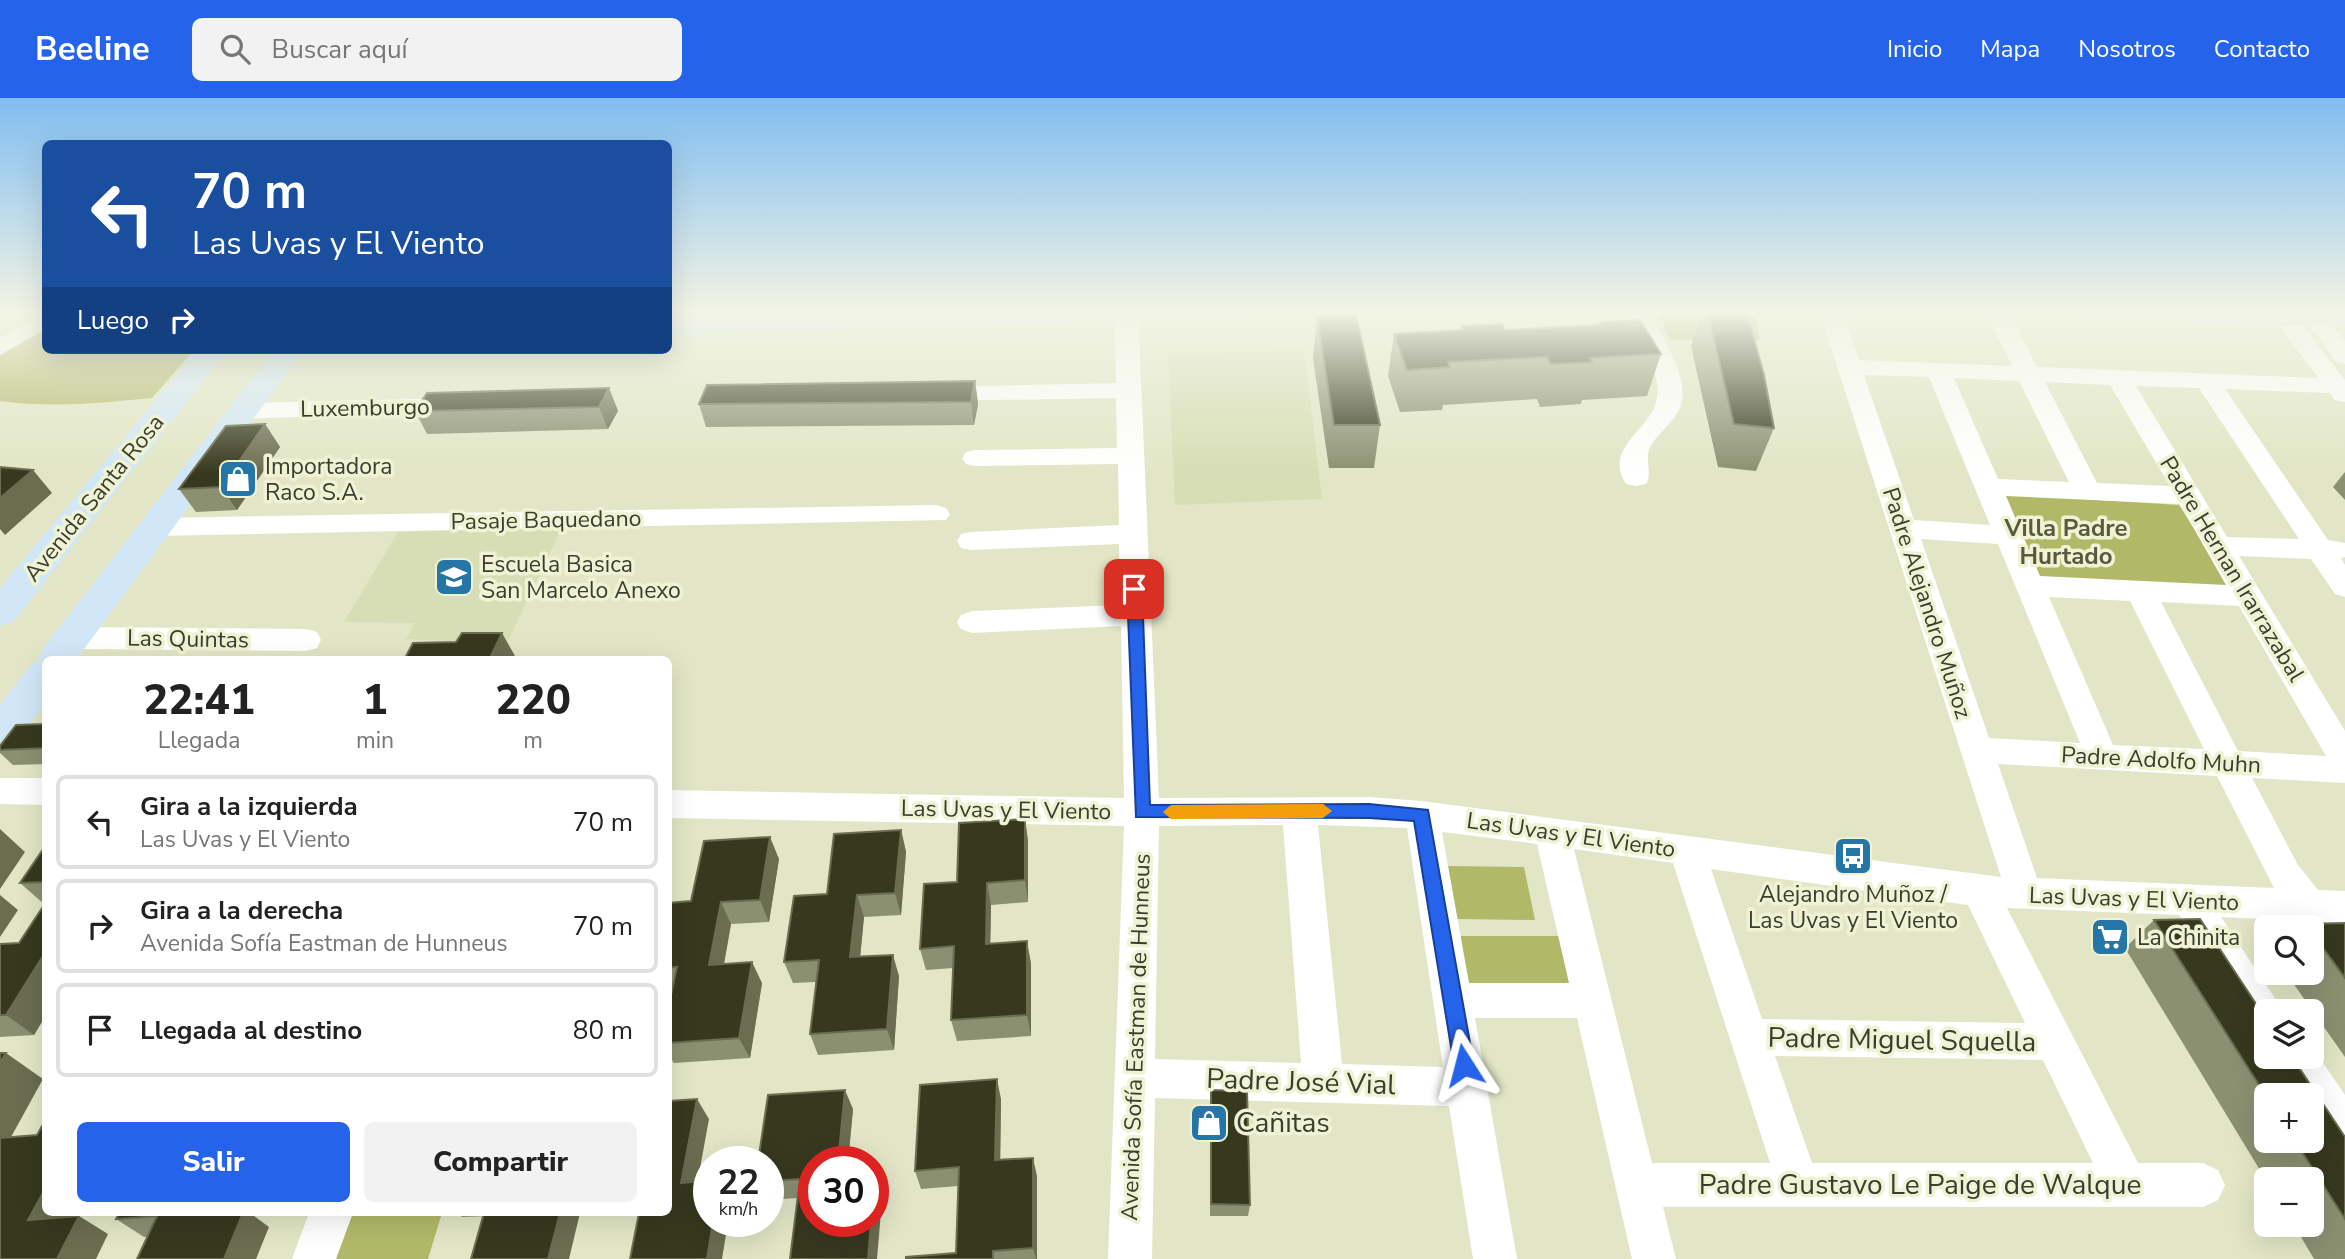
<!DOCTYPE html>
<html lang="es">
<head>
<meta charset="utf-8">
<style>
	:root { --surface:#fff; --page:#f2f2f2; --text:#222; --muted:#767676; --line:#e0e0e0; --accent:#2563eb }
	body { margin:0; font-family:"Nunito Sans",sans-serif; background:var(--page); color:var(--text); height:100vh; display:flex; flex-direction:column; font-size:26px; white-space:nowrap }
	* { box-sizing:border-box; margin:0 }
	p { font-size:23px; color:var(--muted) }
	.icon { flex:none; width:38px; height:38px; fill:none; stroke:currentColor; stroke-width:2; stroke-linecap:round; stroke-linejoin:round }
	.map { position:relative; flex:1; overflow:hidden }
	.details { position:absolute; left:42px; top:558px; width:630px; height:560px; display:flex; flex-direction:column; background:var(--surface); border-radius:10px; box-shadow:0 7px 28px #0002 }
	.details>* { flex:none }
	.hud { position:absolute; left:42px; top:42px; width:630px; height:214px; border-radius:10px; box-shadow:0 7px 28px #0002; background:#1a4fa0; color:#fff; overflow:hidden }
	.fabs { position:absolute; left:2254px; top:817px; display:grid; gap:14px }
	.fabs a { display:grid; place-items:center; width:70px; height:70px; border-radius:10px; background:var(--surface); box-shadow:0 7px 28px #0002; font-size:35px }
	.speed { position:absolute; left:693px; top:1048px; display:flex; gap:14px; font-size:35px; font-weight:700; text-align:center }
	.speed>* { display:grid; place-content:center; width:91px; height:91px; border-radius:50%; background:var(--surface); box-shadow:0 7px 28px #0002; line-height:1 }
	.speed small { font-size:18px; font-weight:400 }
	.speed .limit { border:10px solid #d22; background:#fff; color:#111 }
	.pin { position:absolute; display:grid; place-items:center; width:60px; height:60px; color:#fff; margin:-30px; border-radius:14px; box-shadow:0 4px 10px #0006 }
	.me { position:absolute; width:77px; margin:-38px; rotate:351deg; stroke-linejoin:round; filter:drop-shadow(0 0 5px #0008) }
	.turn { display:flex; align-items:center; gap:24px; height:147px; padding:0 35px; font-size:32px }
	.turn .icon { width:91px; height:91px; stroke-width:2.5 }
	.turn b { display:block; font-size:49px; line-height:60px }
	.then { display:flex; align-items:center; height:66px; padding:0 35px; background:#0003; gap:14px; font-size:26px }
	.eta { display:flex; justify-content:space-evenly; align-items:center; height:119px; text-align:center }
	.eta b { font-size:42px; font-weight:800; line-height:49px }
	.cta { display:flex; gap:14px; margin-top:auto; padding:14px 35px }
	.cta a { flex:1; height:80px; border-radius:10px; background:var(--accent); color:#fff; font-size:28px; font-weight:800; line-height:80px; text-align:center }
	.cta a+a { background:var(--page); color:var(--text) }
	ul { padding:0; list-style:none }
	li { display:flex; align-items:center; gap:21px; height:94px; margin:0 14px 10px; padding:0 21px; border:4px solid var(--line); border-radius:10px }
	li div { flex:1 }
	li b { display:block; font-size:26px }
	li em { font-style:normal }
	header { display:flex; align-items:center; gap:42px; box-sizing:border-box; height:98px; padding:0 35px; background:var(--accent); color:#fff }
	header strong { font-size:33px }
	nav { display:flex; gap:38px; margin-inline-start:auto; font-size:24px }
	.search { width:490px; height:63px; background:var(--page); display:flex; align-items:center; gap:18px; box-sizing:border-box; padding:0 24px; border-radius:10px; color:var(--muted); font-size:26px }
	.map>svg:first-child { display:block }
</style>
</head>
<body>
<header>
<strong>Beeline</strong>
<div class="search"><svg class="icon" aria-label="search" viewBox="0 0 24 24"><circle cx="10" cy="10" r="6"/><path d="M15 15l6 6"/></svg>Buscar aquí</div>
<nav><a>Inicio</a><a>Mapa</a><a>Nosotros</a><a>Contacto</a></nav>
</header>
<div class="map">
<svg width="2345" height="1161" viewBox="0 0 2345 1161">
	<rect width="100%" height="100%" fill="#e2e6c6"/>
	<!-- built -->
	<path fill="#d7ddb5" d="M1304 252 1322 401 1175 407 1168 256Z
		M561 431 507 545 406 541 415 525 344 524 398 434Z"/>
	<!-- green -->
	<path fill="#b1b969" d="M1660 217 1756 219 1759 242H1670Z
		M45 225 46 252H194L152 300C100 305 52 310 0 303V255Z
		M1997 396 2179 407 2232 491 2038 483Z
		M1447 768 1524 769 1535 822 1455 821Z
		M1458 838H1562L1576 897 1468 896Z
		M343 1115H442L428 1161H326Z"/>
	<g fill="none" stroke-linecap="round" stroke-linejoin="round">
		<!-- minor -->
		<path fill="#fff" fill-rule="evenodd" d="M1114 212H1138L1159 700 1369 699 1422 703 2001 779 1819 212H1842L1859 262 2012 268 1985 212H2008L2037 269 2318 280 2268 212H2291L2345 282V304L2335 302 2330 295 2225 291 2328 442 2345 445V459L2341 460 2345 467V499L2335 496 2311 461 2239 458 2345 633V685L2252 680 2298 767 2318 792 2345 793V870C2329 864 2312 848 2312 830H2304L2299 823 2221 819 2284 914H2266V935L2252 930 2179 817 2007 810 2138 1065H2203L2218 1072 2225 1087 2218 1102 2203 1109H1663L1676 1161H1632L1577 920H1475L1517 1161H1473L1449 1008 1155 1000 1152 1161H1108L1124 728 668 720V692L1124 700 1121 528 972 535 961 531 957 524 961 517 972 513 1120 507 1119 446 971 452 961 450 957 443 961 436 971 434 1119 427 1118 366 975 368 966 366 962 360 966 354 975 352 1117 350 1116 300 933 303 924 301 921 296 924 291 933 289 1116 285ZM1864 277 1929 279 1990 427 1914 422ZM1954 280 2019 283 2069 384 1998 381ZM2045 284 2110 287 2170 388 2097 385ZM2136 288 2199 290 2299 441 2227 439ZM2006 398 2180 406 2226 487 2040 478ZM1921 441 1998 446 2080 645 1989 640ZM2049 499 2130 503 2204 651 2113 647ZM2161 504 2239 508 2326 658 2238 653ZM1998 666 2217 678 2274 790 2037 780ZM1283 727 1301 965 1155 961 1159 728ZM1318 727 1407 730 1443 969 1342 966ZM1442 734 1537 746 1569 885H1469ZM1574 751 1673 765 1770 1065H1652ZM1711 771 1968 807 2025 925 1762 921ZM1775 958 2043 962 2093 1065H1812Z
			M1625 212H1648C1660 239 1692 279 1680 310 1673 325 1658 335 1650 349 1644 362 1653 375 1646 386L1636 388 1626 386C1602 349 1653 331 1657 300 1662 271 1636 237 1625 212Z
			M2299 212H2322L2345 243V266L2336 264Z
			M46 214V231L0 257V240Z
			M461 300 470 303 474 308 470 313 242 321 233 318 229 313 233 308 242 305Z
			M936 407 946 410 950 416 946 422 155 438 145 435 141 429 145 423 155 420Z
			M71 529 306 531 317 534 321 542 317 550 306 553 71 551 60 548 56 540 60 532Z
			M0 680H46V707L0 706Z
			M2312 949 2345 997V1053C2320 1043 2312 1023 2312 998H2297L2275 959H2312Z
			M309 1115H353L336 1161H292Z"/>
		<!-- major -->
		<path fill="#d1e7f7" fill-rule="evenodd" d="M917 212H1251L1247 218 1237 220 668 237V219Z
			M2083 212H2345V227L2260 228 2097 220 2087 218Z
			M197 252H228L13 524 0 528V490Z
			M274 252H304L76 562H46V604L14 647 0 651V607L32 565 37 564 42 552Z"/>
	</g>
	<!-- wall -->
	<path fill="#8c9072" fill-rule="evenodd" d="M1703 212H1746L1774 330 1756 373 1718 369 1691 248Z
		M1317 218 1380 327 1374 370H1329L1313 260Z
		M1600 224 1661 256 1647 298 1582 302 1581 306 1540 309 1537 301 1443 307 1442 312 1400 314 1388 278 1394 236 1461 233 1462 228 1505 232 1599 228Z
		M975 283 978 306 974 327 706 329 699 306Z
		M609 290 618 313 608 331 427 336 415 313Z
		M265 326 280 349 237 412 196 414 179 391Z
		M2345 374V402L2333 389Z
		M46 626V666L13 667 0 655V648Z
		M1025 721 1028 743V804L991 807 990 846 1031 865V938L957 943 951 922 953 870 926 872 920 851Z
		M901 732 906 754 901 817 864 819 860 859 899 878 894 952 818 957 810 936 816 884 793 885 784 864Z
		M46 747V917L34 937 0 939V846L19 845 44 806 20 785Z
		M779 761 769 824 731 826 724 866 762 885 750 960 674 965 668 957V911L673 892H668V805L691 803Z
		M2154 822 2345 1039V1161H2314L2294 1127H2312V1082H2266L2125 850ZM2266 998 2312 1043H2266Z
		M2345 825V959L2286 875H2312V830H2301L2305 826Z
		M1211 992 1250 1107 1248 1118H1210Z
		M1001 1001 1000 1062 1037 1078V1161H906L956 1155 958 1088 921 1091 915 1073Z
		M853 1011 848 1064H814L883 1090 798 1100 768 1102V1064Z
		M119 1115 269 1129 144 1139 116 1121Z
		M458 1115H580L462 1119Z"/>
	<!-- shaded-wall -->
	<path fill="#6a6d50" d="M975 283 978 306 974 327 971 304Z
		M609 290 618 313 608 331 599 309Z
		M265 326 280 349 237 412 221 389Z
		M33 372 52 395 5 437 0 431V400Z
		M502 535 515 558 513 562H489Z
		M1025 721 1028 743V804L1025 782Z
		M0 731 25 754 0 791Z
		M901 732 906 754 901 817 895 795Z
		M770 739 779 761 769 824 760 802Z
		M987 785 991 807 990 867 986 846Z
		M0 797 18 812 0 839Z
		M857 797 864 819 858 881 850 859Z
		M721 804 731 826 720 888 709 867Z
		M1027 843 1031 865V938L1027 917Z
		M46 853V917L34 937 6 917Z
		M893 857 899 878 894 952 887 931Z
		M752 864 762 885 750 960 739 940Z
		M6 955 43 981 0 1059V965Z
		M997 981 1001 1001 1000 1081 995 1062Z
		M845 992 853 1011 848 1064H838Z
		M697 1001 709 1021 694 1103 681 1085Z
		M1033 1060 1037 1078V1161H1036L1033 1150Z
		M875 1071 883 1090 877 1161H868L871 1124H873V1091Z
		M46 1089V1115H71L59 1139 28 1122Z
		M243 1115H250L269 1129 256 1161H224Z
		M560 1115H580L569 1161H548Z
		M79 1118 108 1136 96 1161H57Z
		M713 1124H728L722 1161H707Z"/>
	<!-- building -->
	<path fill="#36391e" stroke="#6a6d50" stroke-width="2" d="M1707 212H1746L1764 277 1774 330 1734 326Z
		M1356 217 1380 327H1334L1317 218Z
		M1640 222 1661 256 1590 260 1592 264 1551 266 1547 259 1448 264 1450 269 1407 272 1394 236 1464 232 1462 228 1502 226 1505 232 1602 227 1600 224Z
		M975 283 971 304 699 306 707 287Z
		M609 290 599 309 415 313 427 295Z
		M265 326 221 389 179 391 226 328Z
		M0 369 33 372 0 400Z
		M462 535H502L489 562H404L413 545 456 544Z
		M46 626V650L0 652V648L16 627Z
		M1025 721V782L987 785 986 846 1027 843V917L951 922 954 848 920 851 924 786 957 784 959 725Z
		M901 732 895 795 857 797 850 859 893 857 887 931 810 936 819 862 784 864 794 798 827 796 834 736Z
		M770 739 760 802 721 804 709 867 752 864 739 940 668 945V911L677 869 668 870V805L691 803 704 743Z
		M46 747V784L20 785Z
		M46 804V853L6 917H0V846L19 845Z
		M2200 821 2266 921V959H2292L2345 1039V1121L2295 1043H2312V998H2266L2154 822Z
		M2345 825V880L2312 835V830H2308L2305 826Z
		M0 955H6L0 965Z
		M997 981 995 1062 1033 1060V1150L993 1153V1161H906V1159L956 1155 959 1069 915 1073 920 987Z
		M845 992 838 1064H814V1124H871L868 1161H790L800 1081 768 1083V1064H758L768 997Z
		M1211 992 1247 993 1250 1107 1211 1106Z
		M697 1001 681 1085 709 1082V1124H713L707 1161H630L639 1115H668V1003Z
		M46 1021V1089L28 1122 79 1118 57 1161H0V1040L37 1037Z
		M873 1071H875L873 1091Z
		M119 1115H243L224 1161H137L157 1118 116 1121Z
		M484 1115H560L548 1161H471Z"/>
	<!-- sky -->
	<linearGradient id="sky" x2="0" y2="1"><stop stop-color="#80bdf0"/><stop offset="0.57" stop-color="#f2f4e5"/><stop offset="1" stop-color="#f2f4e5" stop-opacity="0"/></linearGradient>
	<rect width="2345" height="375" fill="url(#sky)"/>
	<!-- route -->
	<path fill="#2563eb" stroke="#184099" stroke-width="2" d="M1134 485 1142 491 1150 707 1369 706 1428 712 1474 967 1471 974 1464 977 1456 974 1454 967 1414 723 1369 720 1136 719 1127 491Z"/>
	<!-- slow -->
	<path fill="#f59e0b" d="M1323 706 1332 713 1323 720 1171 721 1163 714 1171 707Z"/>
	<!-- icons -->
	<defs>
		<symbol id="shop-square" viewBox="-11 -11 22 22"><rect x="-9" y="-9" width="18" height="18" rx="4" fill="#2576a7" stroke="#eff3d3"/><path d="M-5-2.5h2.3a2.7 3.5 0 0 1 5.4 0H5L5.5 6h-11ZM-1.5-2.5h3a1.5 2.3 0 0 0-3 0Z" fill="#fff"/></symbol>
		<symbol id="school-square" viewBox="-11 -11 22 22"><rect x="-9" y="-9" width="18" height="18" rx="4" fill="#2576a7" stroke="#eff3d3"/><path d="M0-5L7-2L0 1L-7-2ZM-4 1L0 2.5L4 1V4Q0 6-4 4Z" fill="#fff"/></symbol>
		<symbol id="bus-square" viewBox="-11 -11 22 22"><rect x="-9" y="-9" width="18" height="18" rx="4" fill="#2576a7" stroke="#eff3d3"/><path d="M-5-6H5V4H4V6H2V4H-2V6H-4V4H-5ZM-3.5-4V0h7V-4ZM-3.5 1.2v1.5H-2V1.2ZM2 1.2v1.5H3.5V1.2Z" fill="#fff"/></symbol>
		<symbol id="supermarket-square" viewBox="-11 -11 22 22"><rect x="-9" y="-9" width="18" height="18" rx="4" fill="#2576a7" stroke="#eff3d3"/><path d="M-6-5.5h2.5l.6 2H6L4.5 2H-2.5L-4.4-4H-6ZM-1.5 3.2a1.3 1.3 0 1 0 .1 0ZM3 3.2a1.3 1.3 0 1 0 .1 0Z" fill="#fff"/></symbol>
	</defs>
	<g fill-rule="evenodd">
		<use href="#shop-square" x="216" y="359" width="44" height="44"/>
		<use href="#school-square" x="432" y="457" width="44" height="44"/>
		<use href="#bus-square" x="1831" y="736" width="44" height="44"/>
		<use href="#supermarket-square" x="2088" y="817" width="44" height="44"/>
		<use href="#shop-square" x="1187" y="1003" width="44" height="44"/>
	</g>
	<g text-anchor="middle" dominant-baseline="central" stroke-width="7" stroke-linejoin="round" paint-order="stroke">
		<!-- street labels -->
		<g font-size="23" fill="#3b3d30" stroke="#eff3d3">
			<text transform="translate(365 310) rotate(-1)">Luxemburgo</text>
			<text transform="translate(94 400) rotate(-51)">Avenida Santa Rosa</text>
			<text transform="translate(546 422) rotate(-1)">Pasaje Baquedano</text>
			<text transform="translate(2232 471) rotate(59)">Padre Hernan Irarrazabal</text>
			<text transform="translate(1927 505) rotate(72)">Padre Alejandro Muñoz</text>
			<text transform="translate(188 541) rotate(1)">Las Quintas</text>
			<text transform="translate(2161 662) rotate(3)">Padre Adolfo Muhn</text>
			<text transform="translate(1006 712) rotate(1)">Las Uvas y El Viento</text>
			<text transform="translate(1571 737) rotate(8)">Las Uvas y El Viento</text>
			<text transform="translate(2134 801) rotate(2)">Las Uvas y El Viento</text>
			<text transform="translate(1136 939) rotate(-88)">Avenida Sofía Eastman de Hunneus</text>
		</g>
		<!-- poi labels -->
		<g font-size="23" fill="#3b3d30" stroke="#eff3d3" text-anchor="start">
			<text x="265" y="368">Importadora<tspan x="265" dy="26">Raco S.A.</tspan></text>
			<text x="481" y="466">Escuela Basica<tspan x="481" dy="26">San Marcelo Anexo</tspan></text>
			<text x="1853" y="796" text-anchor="middle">Alejandro Muñoz /<tspan x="1853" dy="26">Las Uvas y El Viento</tspan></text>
			<text x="2137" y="839">La Chinita</text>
		</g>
		<!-- neighbourhood labels -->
		<g font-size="24" font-weight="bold" fill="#575a3f" stroke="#eff3d3">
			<text x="2066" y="430">Villa Padre<tspan x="2066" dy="28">Hurtado</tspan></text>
		</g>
		<!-- near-street labels -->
		<g font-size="28" fill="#3b3d30" stroke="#eff3d3">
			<text transform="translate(1902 942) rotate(1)">Padre Miguel Squella</text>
			<text transform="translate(1301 984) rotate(2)">Padre José Vial</text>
			<text x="1920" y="1087">Padre Gustavo Le Paige de Walque</text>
		</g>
		<!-- near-poi labels -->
		<g font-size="28" fill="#3b3d30" stroke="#eff3d3" text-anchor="start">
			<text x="1236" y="1025">Cañitas</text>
		</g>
	</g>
</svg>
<div class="fabs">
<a><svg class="icon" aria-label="search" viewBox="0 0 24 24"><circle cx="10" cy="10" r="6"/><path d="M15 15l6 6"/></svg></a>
<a><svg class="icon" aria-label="layers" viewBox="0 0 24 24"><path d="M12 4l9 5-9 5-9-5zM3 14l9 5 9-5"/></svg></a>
<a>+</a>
<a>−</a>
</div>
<div class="speed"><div>22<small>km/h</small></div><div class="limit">30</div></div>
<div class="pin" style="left:1134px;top:491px;background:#d93025"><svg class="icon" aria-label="arrive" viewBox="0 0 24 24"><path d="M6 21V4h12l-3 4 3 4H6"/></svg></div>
<svg class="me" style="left:1464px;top:967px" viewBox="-20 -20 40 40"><path d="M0-17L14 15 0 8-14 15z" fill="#2563eb" stroke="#fff" stroke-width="4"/></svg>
<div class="hud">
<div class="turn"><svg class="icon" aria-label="left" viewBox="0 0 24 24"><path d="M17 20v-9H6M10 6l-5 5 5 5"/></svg><div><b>70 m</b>Las Uvas y El Viento</div></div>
<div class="then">Luego<svg class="icon" aria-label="right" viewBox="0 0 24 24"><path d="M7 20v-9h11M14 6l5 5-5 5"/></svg></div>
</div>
<section class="details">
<div class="eta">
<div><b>22:41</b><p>Llegada</p></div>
<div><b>1</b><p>min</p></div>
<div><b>220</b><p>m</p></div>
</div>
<ul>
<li><svg class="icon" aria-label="left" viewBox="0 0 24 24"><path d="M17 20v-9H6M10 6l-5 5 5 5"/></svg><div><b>Gira a la izquierda</b><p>Las Uvas y El Viento</p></div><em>70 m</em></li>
<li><svg class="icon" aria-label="right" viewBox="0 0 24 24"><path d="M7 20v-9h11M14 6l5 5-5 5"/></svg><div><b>Gira a la derecha</b><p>Avenida Sofía Eastman de Hunneus</p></div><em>70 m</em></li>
<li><svg class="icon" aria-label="arrive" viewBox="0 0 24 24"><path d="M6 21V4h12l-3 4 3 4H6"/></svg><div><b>Llegada al destino</b></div><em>80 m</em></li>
</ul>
<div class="cta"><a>Salir</a><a>Compartir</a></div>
</section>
</div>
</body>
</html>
